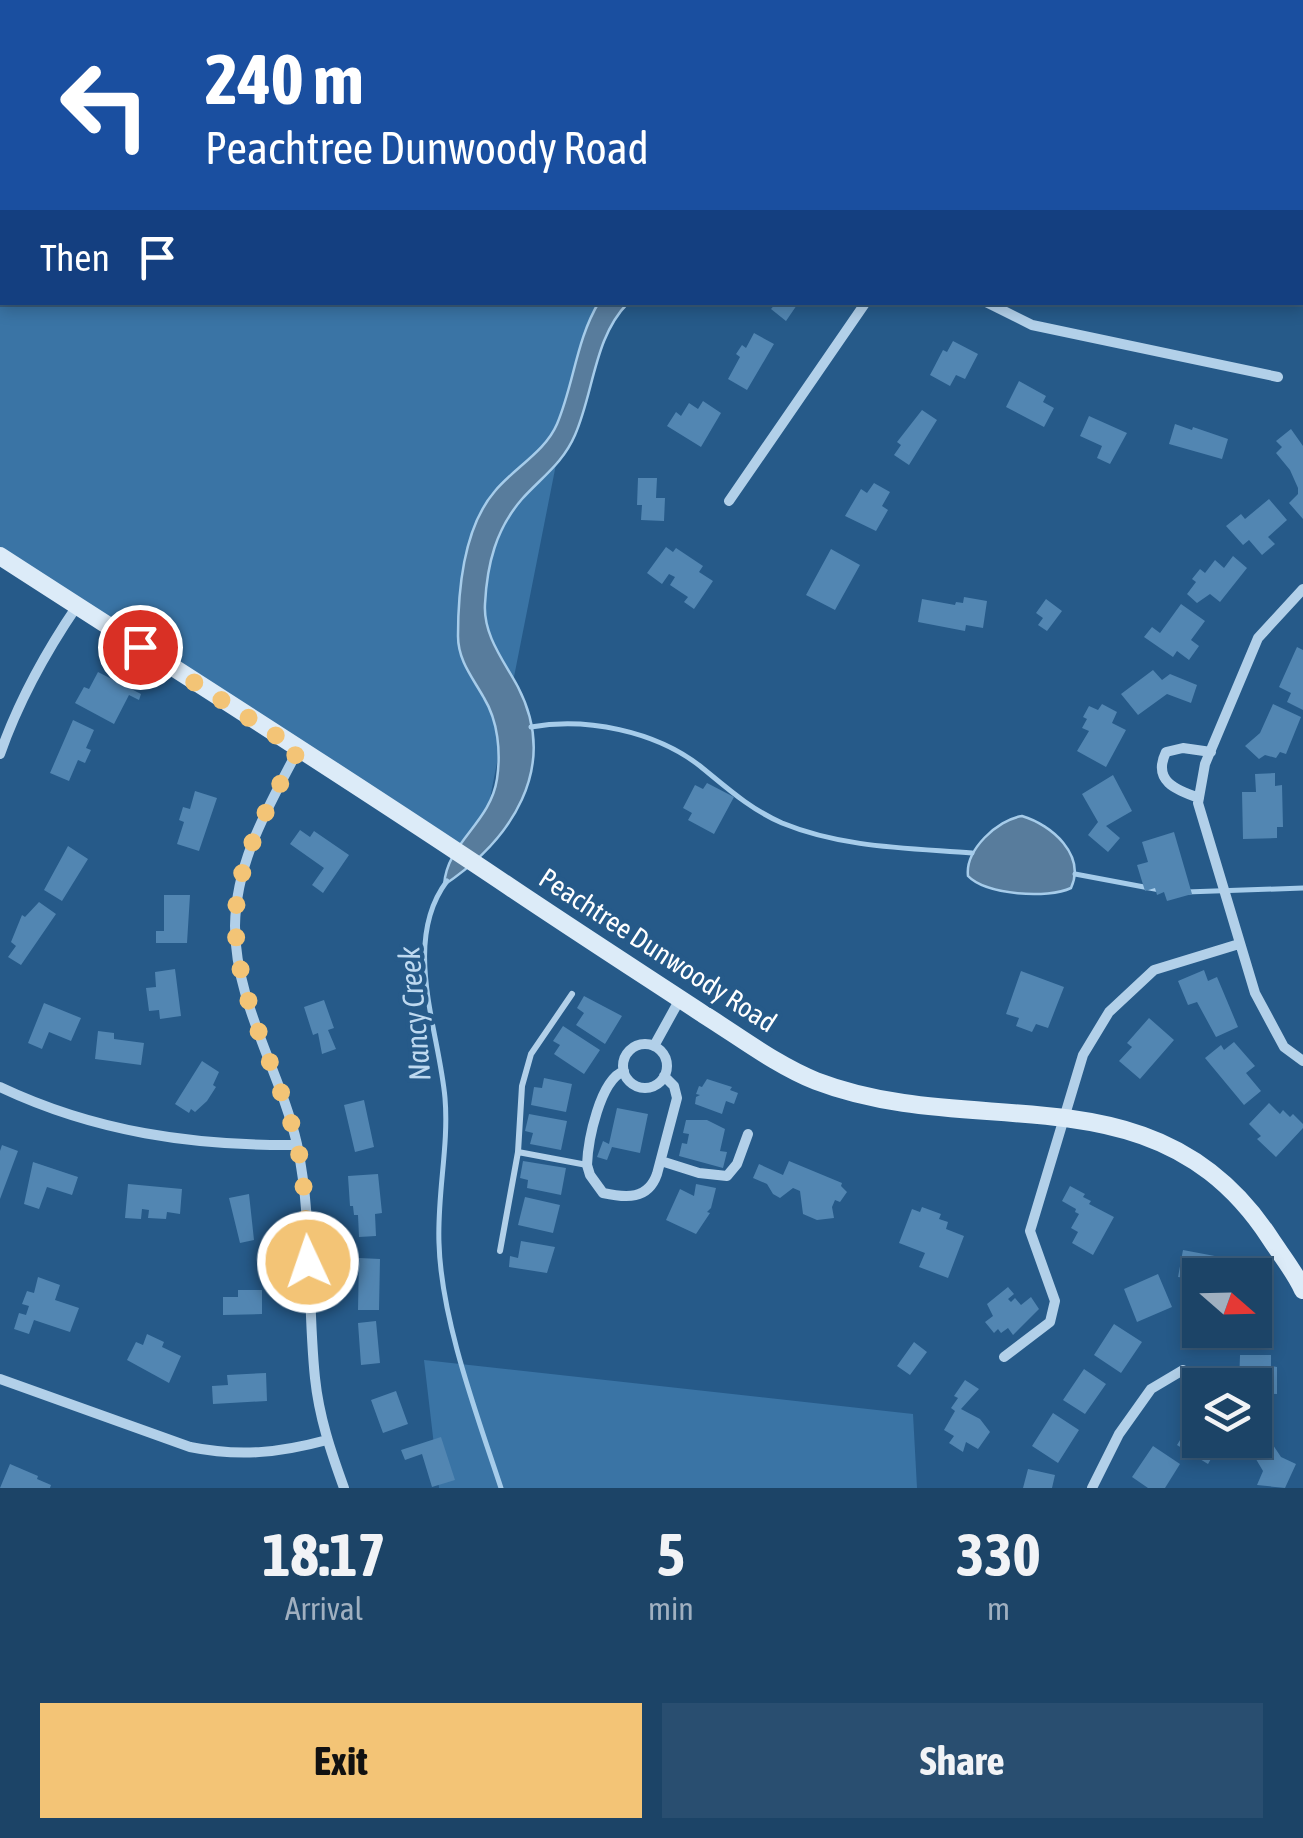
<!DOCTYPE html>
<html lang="en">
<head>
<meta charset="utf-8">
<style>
	:root { --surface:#1c4467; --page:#294e70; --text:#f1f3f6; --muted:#a0b0c0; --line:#3a5c7b; --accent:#f3c476 }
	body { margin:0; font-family:"Asap Condensed",sans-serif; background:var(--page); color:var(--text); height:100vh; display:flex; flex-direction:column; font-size:38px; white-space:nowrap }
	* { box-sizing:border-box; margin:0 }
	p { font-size:32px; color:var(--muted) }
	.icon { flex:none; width:55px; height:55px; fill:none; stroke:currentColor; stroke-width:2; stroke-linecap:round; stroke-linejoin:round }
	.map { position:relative; height:1488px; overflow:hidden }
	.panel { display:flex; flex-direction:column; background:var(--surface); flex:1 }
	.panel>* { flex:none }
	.top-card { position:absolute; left:0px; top:0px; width:1305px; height:305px; box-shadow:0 5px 15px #0003,0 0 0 2px var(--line); background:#1a4fa0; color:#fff; overflow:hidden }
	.needle { width:65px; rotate:110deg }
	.fabs { position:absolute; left:1182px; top:1258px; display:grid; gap:20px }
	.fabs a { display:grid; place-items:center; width:90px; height:90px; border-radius:0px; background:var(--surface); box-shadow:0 5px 15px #0003,0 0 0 2px var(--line); font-size:50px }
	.pin { position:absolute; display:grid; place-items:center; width:85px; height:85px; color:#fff; margin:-42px; border:5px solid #fff; border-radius:50%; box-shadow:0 2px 10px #0007 }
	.me { position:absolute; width:110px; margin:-55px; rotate:357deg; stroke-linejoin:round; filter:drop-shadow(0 0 8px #0008) }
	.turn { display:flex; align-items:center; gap:35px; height:210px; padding:0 40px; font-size:45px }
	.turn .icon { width:130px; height:130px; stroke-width:2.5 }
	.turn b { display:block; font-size:70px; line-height:85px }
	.then { display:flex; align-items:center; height:95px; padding:0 40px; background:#0003; gap:20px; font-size:38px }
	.eta { display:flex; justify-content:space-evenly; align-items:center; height:170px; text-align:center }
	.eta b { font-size:60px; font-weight:700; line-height:70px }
	.primary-button { display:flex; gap:20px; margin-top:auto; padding:20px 40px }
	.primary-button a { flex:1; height:115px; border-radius:0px; background:var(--accent); color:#111; font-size:40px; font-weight:700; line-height:115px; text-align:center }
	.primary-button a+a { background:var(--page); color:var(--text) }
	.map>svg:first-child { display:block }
</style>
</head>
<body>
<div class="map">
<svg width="1303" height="1488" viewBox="0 0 1303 1488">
	<rect width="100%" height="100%" fill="#265a89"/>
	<!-- green -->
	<path fill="#3a74a5" d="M0 0 672 2H2V302L616 303 562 434 477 864 0 561Z
		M424 1360 913 1414 917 1488H439Z"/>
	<!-- water -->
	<path fill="#587c9c" stroke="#a6ccea" stroke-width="2.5" d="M599 302 628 303C594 337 594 392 575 435 563 463 542 477 522 499 496 529 487 564 485 604 483 635 504 661 518 687 560 768 511 840 444 885 447 842 490 824 497 779 501 752 498 721 484 698 473 678 458 661 458 636 458 589 463 528 495 491 514 468 545 452 557 424 574 384 576 340 599 302Z
		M1022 816C1052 825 1086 855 1071 888 1048 899 986 895 968 876 965 850 997 820 1022 816Z"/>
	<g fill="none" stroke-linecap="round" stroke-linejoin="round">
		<!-- stream -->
		<path stroke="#a6ccea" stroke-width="5" d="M531 727C586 717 655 731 700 766 727 788 750 809 782 823 843 848 908 848 972 853
			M1075 874 1160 890
			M447 881C401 942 439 1030 445 1098 449 1146 437 1194 439 1243 441 1319 477 1415 501 1488
			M1186 892 1303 888"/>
	</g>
	<!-- building -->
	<path fill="#5286b2" d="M777 302H799L786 321 771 309Z
		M754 333 774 344 747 390 728 379 740 357 736 354 742 345 746 348Z
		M953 341 978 354 965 379 956 375 950 386 930 375 943 350 947 352Z
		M1019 381 1046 396 1043 402 1054 408 1044 427 1006 407Z
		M703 401 721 413 701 447 667 426 676 412 681 416 689 403 698 409Z
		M922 410 937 420 909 465 894 455 901 445 897 442Z
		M1089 416 1127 433 1110 464 1097 458 1102 446 1080 436Z
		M1175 424 1192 430 1193 427 1228 439 1222 459 1169 444Z
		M1291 429 1303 446V519L1289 503 1298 494V488L1290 470 1276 453 1282 447 1276 441Z
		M638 478H657L656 498H665L664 521 641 520 642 505H637Z
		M874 483 890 492 882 506 888 510 876 531 845 516 861 489 867 493Z
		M1269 499 1287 520 1268 537 1275 544 1262 555 1249 540 1243 545 1226 526 1241 514 1245 519Z
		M666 547 673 552 676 548 703 566 699 572 713 581 694 609 684 602 688 597 670 585 675 577 669 574 662 584 647 573Z
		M831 549 860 565 835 610 806 595Z
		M1233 556 1247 568 1220 602 1210 594 1197 603 1187 594 1196 582 1192 579 1200 569 1205 573 1215 560 1224 568Z
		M964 597 987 601 983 628 966 625 965 631 918 622 922 599 955 605 956 602 963 603Z
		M1046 599 1062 611 1047 631 1038 625 1043 618 1036 613Z
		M1181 604 1205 621 1191 640 1199 646 1189 660 1177 651 1173 657 1144 637 1152 627 1160 633Z
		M1297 647 1303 650V710L1287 702 1291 693 1279 687Z
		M1153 670 1162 680 1170 674 1197 685 1191 703 1167 694 1138 715 1121 694Z
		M98 672 141 694 139 700 129 695 114 724 75 703 84 687 89 689Z
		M1102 704 1117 712 1112 723 1126 730 1106 767 1077 751 1089 731 1082 728 1087 719 1083 717 1089 706 1098 710Z
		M1273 704 1301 717 1286 754 1280 752 1276 758 1265 755 1259 759 1245 746 1260 733Z
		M73 720 94 730 86 748 91 750 85 763 78 760 69 781 50 773Z
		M1275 773V786L1282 785 1283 827H1277V838L1243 839 1242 792H1256L1255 774Z
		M1113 775 1132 811 1106 826 1120 838 1108 852 1088 835 1098 822 1082 794Z
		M707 783 734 797 714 834 688 820 692 813 683 808 695 785 703 789Z
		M195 791 217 798 199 851 177 844 184 822 179 820 183 807 190 809Z
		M300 830 310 837 314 831 349 855 323 893 312 885 324 868 290 844Z
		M1174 832 1192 894 1167 901 1164 892 1157 895 1155 888 1145 891 1137 865 1148 862 1142 842Z
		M68 846 88 859 62 901 44 890Z
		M164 895H190L187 943H156V931H164Z
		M39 902 56 914 21 965 8 957 16 946 11 942 22 915 25 917Z
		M175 969 181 1016 160 1019 159 1010 149 1011 146 988 156 987 155 972Z
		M1204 970 1208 981 1217 977 1238 1027 1216 1037 1197 1002 1188 1005 1178 981Z
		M1021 971 1064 987 1048 1028 1036 1024 1032 1032 1016 1026 1019 1018 1006 1014Z
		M584 996 622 1016 605 1044 576 1025 584 1013 577 1008Z
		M324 1000 334 1028 328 1030 336 1049 322 1054 318 1033 313 1035 304 1007Z
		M44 1003 81 1018 71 1041 49 1032 42 1049 28 1043Z
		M1149 1018 1174 1040 1140 1079 1119 1061 1132 1047 1127 1043Z
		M563 1026 600 1050 584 1074 554 1054 560 1045 553 1041Z
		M98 1031 114 1033V1039L144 1043 141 1065 95 1059Z
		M1234 1042 1255 1066 1246 1073 1261 1091 1244 1105 1205 1058 1221 1045 1224 1050Z
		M202 1061 219 1072 213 1085 216 1087 207 1101 195 1112 191 1109 189 1113 175 1104Z
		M544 1078 572 1084 566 1112 531 1105 534 1087 542 1088Z
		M707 1079 732 1087 730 1090 738 1093 734 1104 726 1101 722 1114 695 1104 696 1097 700 1095 696 1094 699 1086 702 1087Z
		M364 1100 374 1147 355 1152 344 1105Z
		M1269 1103 1280 1114 1283 1110 1290 1117 1293 1114 1303 1124V1128L1276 1157 1257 1139 1261 1136 1249 1124Z
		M617 1108 648 1114 640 1153 612 1147 607 1160 597 1157 603 1141 609 1144Z
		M529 1114 567 1121 561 1150 530 1144 533 1133 525 1131Z
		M686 1120H707L725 1129 720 1151 727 1152 723 1168 679 1156 682 1143 687 1144 689 1134 683 1133Z
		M2 1145 18 1151 0 1199V1151Z
		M523 1161 566 1168 561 1195 527 1188 528 1180 520 1178Z
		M789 1161 842 1183 841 1186 847 1192 840 1202 835 1200 832 1207 834 1218 817 1220 803 1214 800 1191 793 1188 780 1198 773 1194 767 1184 753 1178 759 1164 783 1175Z
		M33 1162 78 1177 72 1195 47 1187 39 1209 24 1204Z
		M378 1174 382 1213 375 1214 376 1236 359 1237 358 1215H354L353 1206H350L348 1176Z
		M128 1184 182 1189 180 1214 167 1212 166 1219 148 1218 149 1210 142 1209 141 1219 125 1218Z
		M696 1184 716 1188 711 1208 707 1212 710 1213 696 1234 666 1220 680 1189 694 1196Z
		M1070 1186 1085 1194 1083 1197 1091 1201 1089 1204 1114 1217 1093 1255 1072 1243 1078 1232 1071 1228 1079 1214 1075 1212 1076 1209 1062 1201Z
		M249 1194 254 1240 240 1243 229 1198Z
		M525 1197 560 1205 553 1233 518 1225Z
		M922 1207 941 1214 939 1219 948 1222 946 1229 964 1236 948 1278 919 1267 925 1253 899 1243 912 1209 920 1212Z
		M521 1241 555 1247 547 1273 509 1267 510 1256 518 1258Z
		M1183 1250 1220 1257 1216 1275H1200V1280L1178 1277Z
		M359 1258 380 1259 379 1310H358Z
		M1158 1274 1172 1307 1137 1322 1124 1289Z
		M38 1277 60 1285 55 1300 79 1308 70 1332 34 1320 29 1334 14 1329 19 1313 26 1315 29 1306 22 1304 27 1291 34 1293Z
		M1008 1287 1014 1294 1008 1299 1011 1302 1015 1298 1021 1305 1031 1297 1039 1309 1013 1335 1008 1328 1001 1333 998 1329 994 1333 985 1322 993 1316 987 1304Z
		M238 1290H262V1314L223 1315V1297H238Z
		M376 1321 380 1363 361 1365 358 1323Z
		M1114 1324 1142 1342 1121 1373 1094 1355Z
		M147 1334 164 1342 162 1347 181 1356 169 1383 127 1360 136 1342 143 1345Z
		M914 1342 927 1352 910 1375 897 1366Z
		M1240 1355H1271V1366L1277 1367V1394L1255 1393V1385H1239Z
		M1084 1369 1106 1384 1085 1414 1063 1400Z
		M266 1373 267 1401 213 1404 212 1386 228 1385 227 1375Z
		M965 1380 979 1389 961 1409 980 1419 990 1432 978 1449 966 1442 963 1452 949 1443 954 1436 944 1430 955 1411 951 1408 958 1398 954 1396Z
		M396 1391 408 1424 383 1433 371 1400Z
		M1053 1413 1079 1430 1058 1463 1032 1446Z
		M1200 1419V1440H1217L1211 1449 1215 1452 1208 1464 1177 1445 1185 1432 1190 1436Z
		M1257 1435 1267 1436 1281 1457 1296 1464 1285 1488 1257 1485 1263 1471 1250 1449Z
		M441 1437 455 1480 432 1487 422 1454 405 1460 401 1450Z
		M1153 1446 1180 1464 1165 1488H1148L1132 1477Z
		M10 1464 38 1476 37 1479 51 1485 50 1488H0Z
		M1028 1469 1055 1475 1052 1488H1023Z"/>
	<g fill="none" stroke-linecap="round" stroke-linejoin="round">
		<!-- lane -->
		<path stroke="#b2d0e9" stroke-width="6" d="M518 1152 522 1086 531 1054 572 994
			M500 1251 518 1152 587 1165"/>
		<!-- street -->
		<path stroke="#b2d0e9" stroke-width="10" d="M1010 2 1011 0
			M986 302 1032 325 1278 377
			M729 501 866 302
			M1303 589 1258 638 1205 764 1198 803 1255 993 1284 1047 1303 1061
			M298 750C269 806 236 860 235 926 235 1003 280 1070 297 1144 313 1220 307 1301 315 1378 319 1417 331 1452 344 1488
			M0 754C19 700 45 653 77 606
			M1199 798C1176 790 1152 781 1166 752L1183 748 1211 752
			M623 1066a22 22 0 1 1 44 0a22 22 0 1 1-44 0Z
			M654 1046 680 999
			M624 1071C600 1080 588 1140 587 1165L590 1175 603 1193C626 1198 648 1200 657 1174L677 1098 674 1086 664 1076
			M0 1087C95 1132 193 1146 297 1145
			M661 1161 699 1173 727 1176 737 1164 748 1134
			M1004 1357 1050 1322 1055 1301 1030 1231 1083 1055 1109 1012 1154 970 1239 944
			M0 1379 190 1447C239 1457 279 1453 327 1440
			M1092 1488 1119 1434 1151 1389 1183 1370"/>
		<!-- secondary -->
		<path stroke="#dcebf8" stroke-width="18" d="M0 556C170 666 342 774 510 887 574 930 639 972 703 1014 740 1037 776 1065 816 1081 977 1143 1156 1064 1270 1238 1281 1255 1295 1272 1303 1290"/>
	</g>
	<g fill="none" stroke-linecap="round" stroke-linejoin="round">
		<!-- route -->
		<path stroke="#f3c476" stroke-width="18" stroke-dasharray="0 32.4" d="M140 647 298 750C276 793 251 834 240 882 220 973 274 1054 296 1140 306 1179 305 1221 308 1262"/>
	</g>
	<g text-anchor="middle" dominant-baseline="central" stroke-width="9" stroke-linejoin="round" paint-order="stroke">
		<!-- street labels -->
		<g font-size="28" fill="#fff" stroke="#265a89">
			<text transform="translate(658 950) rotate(33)">Peachtree Dunwoody Road</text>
		</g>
		<!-- water labels -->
		<g font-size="30" font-style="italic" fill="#bed9f0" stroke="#265a89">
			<text transform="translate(414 1014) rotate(-95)">Nancy Creek</text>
		</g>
	</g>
</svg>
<div class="fabs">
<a><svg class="needle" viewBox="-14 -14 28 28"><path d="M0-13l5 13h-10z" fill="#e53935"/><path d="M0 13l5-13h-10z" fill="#a0b0c0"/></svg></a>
<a><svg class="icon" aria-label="layers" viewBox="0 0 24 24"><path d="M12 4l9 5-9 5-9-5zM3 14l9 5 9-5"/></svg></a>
</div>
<div class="pin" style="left:140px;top:647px;background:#d93025"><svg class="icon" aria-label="arrive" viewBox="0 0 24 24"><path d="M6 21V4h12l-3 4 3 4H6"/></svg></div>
<svg class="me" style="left:308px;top:1262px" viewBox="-20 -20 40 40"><circle r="17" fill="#f3c476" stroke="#fff" stroke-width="3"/><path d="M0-11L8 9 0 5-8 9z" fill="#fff"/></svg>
<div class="top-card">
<div class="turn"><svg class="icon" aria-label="left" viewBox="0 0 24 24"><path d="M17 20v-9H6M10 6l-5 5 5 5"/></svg><div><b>240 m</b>Peachtree Dunwoody Road</div></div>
<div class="then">Then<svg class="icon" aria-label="arrive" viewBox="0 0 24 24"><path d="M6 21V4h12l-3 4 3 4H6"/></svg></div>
</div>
</div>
<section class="panel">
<div class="eta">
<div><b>18:17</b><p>Arrival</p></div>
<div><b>5</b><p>min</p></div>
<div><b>330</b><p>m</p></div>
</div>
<div class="primary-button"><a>Exit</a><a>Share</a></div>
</section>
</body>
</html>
